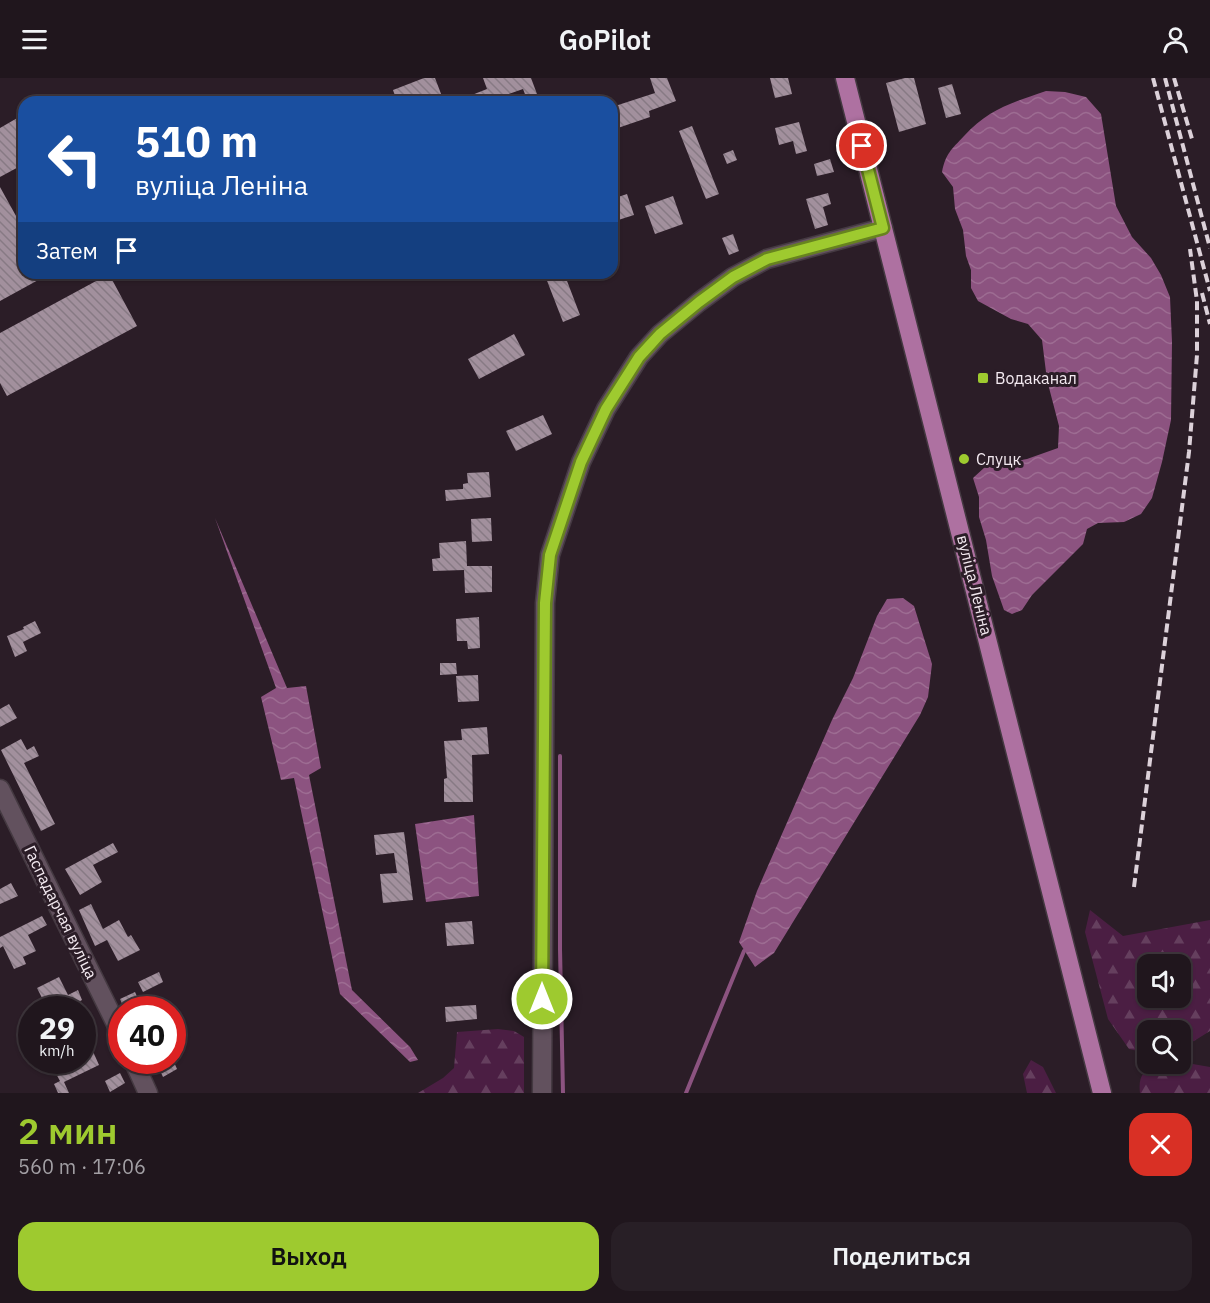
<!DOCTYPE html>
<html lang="ru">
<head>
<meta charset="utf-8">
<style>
	:root { --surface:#20161d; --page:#281f26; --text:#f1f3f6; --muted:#a29fa4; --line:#3d353b; --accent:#9eca2f }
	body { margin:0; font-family:"IBM Plex Sans",sans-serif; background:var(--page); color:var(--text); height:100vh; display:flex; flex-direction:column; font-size:22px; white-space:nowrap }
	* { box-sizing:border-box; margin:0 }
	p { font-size:20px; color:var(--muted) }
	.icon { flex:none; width:33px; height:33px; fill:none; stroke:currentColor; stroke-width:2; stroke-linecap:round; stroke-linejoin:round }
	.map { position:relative; height:1015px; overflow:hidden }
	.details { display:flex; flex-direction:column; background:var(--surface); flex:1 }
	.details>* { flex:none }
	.top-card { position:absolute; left:18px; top:18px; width:600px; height:183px; border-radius:18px; box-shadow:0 2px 4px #0004,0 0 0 2px var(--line); background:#1a4fa0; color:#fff; overflow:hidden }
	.fabs { position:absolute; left:1137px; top:876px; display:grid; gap:12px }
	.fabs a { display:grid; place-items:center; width:54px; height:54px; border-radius:12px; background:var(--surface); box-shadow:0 2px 4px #0004,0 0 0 2px var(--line); font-size:30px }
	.speed { position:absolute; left:18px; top:918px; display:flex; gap:12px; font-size:30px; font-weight:700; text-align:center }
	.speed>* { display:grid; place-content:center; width:78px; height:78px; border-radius:50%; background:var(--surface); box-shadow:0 2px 4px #0004,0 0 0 2px var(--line); line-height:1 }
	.speed small { font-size:15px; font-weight:400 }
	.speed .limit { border:9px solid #d22; background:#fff; color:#111 }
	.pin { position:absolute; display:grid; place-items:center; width:51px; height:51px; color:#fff; margin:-26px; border:3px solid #fff; border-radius:50%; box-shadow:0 2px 6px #0007 }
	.me { position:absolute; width:66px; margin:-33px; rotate:0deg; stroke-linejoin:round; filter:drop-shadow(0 0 4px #0008) }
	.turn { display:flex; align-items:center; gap:21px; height:126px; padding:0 18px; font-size:27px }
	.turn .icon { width:78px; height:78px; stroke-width:2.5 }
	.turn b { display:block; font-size:42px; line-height:51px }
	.then { display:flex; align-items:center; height:57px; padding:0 18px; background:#0003; gap:12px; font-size:22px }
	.round { display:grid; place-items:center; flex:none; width:63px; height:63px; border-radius:18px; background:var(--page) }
	.head { display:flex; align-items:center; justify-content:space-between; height:102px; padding:0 18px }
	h1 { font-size:36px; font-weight:600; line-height:45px; color:var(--accent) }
	.button { display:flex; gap:12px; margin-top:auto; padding:12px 18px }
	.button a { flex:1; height:69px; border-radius:18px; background:var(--accent); color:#111; font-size:24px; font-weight:600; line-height:69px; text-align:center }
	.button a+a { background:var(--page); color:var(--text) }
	header { display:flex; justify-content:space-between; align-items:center; height:78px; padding:0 18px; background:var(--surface); font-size:27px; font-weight:600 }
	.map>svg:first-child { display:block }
</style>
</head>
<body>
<header><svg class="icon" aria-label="menu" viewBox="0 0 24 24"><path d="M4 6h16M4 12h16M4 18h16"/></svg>GoPilot<svg class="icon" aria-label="person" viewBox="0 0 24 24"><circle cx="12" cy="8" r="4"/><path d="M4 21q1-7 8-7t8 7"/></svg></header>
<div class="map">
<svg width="1210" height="1015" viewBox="0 0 1210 1015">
	<defs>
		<pattern id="forest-firs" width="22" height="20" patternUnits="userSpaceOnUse" patternTransform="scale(1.5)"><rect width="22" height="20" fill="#4b1e43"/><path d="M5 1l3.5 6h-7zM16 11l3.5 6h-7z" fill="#653f5e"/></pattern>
		<pattern id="water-waves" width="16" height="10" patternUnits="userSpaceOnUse" patternTransform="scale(1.5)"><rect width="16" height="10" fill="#8c5380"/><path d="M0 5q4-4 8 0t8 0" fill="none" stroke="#9d6c92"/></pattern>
		<pattern id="building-back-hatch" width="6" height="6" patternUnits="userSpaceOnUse" patternTransform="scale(1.5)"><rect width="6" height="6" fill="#a2909d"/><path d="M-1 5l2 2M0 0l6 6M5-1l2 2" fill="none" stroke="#877a84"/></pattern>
	</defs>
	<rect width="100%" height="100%" fill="#2b1d27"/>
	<!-- forest -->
	<path fill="url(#forest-firs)" fill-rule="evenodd" d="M1090 832 1123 858 1210 842V953L1194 963 1181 967 1180 952H1148L1147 975 1129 971 1108 941 1085 854ZM1148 886H1180V920H1148Z
		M498 951 514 953 524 959V1015H418L443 1000 454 990 457 954Z
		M1031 982 1043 989 1056 1015H1027L1023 996Z
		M1181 984 1210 989V1015H1140C1136 983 1163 990 1181 984Z"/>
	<!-- water -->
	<path fill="url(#water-waves)" d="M1046 13 1065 14 1086 19 1101 36 1116 128 1132 159 1151 180 1161 197 1170 219 1172 264 1171 342 1162 384 1152 420 1141 436 1124 444 1098 445 1087 451 1083 466 1032 517 1022 532 1012 536 1004 532 992 498 986 462 979 439V419L973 400 985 389 1027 381 1058 370 1059 348 1047 302 1042 262 1028 246 1011 241 978 223 971 210V192L966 178 963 152 955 131 953 109 942 94C946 75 951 72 964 58 989 31 1011 25 1046 13Z
		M215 440 287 610 306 608 321 690 309 697 352 912 410 969 418 982 410 984 340 916 294 700 281 702 261 619 276 610Z
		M903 520 914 528 932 586 928 619 920 637 774 875 755 889 739 864 757 813 832 642 853 600 877 538 887 521Z
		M474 737 479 818 426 824 415 746Z"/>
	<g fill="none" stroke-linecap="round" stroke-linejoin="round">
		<!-- stream -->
		<path stroke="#8c5380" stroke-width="4" d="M560 678V871L563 1015
			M686 1015 744 873"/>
	</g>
	<!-- building -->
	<path fill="url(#building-back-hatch)" d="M424 0H435L443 21 435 24H397L393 12Z
		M483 0H531L540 24H528L523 11 503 18 505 24H454L487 11Z
		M650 0H667L676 23 649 33 650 39 612 52V29L655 15Z
		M770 0H788L792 16 775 20Z
		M905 0H914L926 46 899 54 886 5Z
		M952 6 961 36 946 40 938 10Z
		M19 39 24 48V86L0 99V50Z
		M799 44 807 73 796 76 793 63 779 67 775 50Z
		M692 48 719 116 706 121 679 53Z
		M733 72 737 82 727 86 723 76Z
		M830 81 834 94 817 98 814 86Z
		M0 109 21 147 24 145V195H51L0 223Z
		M828 115 831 126 823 129 828 147 815 151 806 121Z
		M627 116 634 137 612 144V121Z
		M673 118 683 146 655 156 645 128Z
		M733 156 739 173 729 177 722 160Z
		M544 195H564L580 237 563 244Z
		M109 196 137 248 7 318 0 305V255Z
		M514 256 525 277 479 301 468 281Z
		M543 337 552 356 516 373 506 353Z
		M489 394 491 419 446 423 445 412 463 411V406L468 405 467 395Z
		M491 440 492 463 472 464 471 441Z
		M466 463 467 488H492V514L465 515 464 492 433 493 432 481 440 480 439 465Z
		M479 539 480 570 468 571 467 563H457L456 541Z
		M35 543 41 555 23 564 27 573 15 579 7 558 24 551 23 549Z
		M440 585H456L457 596 440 597Z
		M478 597 479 623 458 624 456 598Z
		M9 626 17 640 0 649V631Z
		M487 649 489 676 472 677 473 724H444V701L447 700 444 663 462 662 461 651Z
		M21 661 27 672 34 668 39 678 24 685 55 746 41 753 1 672Z
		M404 754 413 822 383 825 380 796 397 795 394 775 376 777 374 757Z
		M113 765 118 774 93 787 102 804 80 817 65 791Z
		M11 805 18 818 0 826V811Z
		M91 826 103 851 119 842 128 859 131 857 140 872 118 883 107 862 95 868 79 832Z
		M42 838 47 847 28 857 36 873 23 879 26 886 14 891 3 868 0 870V859Z
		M472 843 474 866 447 868 445 845Z
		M159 894 163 904 143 914 138 904Z
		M59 899 68 917 78 912 82 922 71 928 67 920 47 930 37 910Z
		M135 914 143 932H125L120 921Z
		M476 927 477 941 446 944 445 929Z
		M91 969 99 987 64 1004 69 1015H58L54 1006 60 1003 54 992 73 982H82V974Z
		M155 982H173L177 991 163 999Z
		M120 995 125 1005 110 1014 105 1003Z"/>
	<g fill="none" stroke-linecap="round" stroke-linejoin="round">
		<defs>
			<path id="minor" d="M0 711 122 958
				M133 982 148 1015
				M542 1015 545 525 550 477 581 384 606 331 639 279 660 256 699 224 733 199 767 181 883 150"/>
			<path id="major" d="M845 0 1102 1015"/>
		</defs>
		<!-- minor casing -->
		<use href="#minor" stroke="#443941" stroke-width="21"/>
		<!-- major casing -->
		<use href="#major" stroke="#443941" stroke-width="21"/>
		<!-- minor -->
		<use href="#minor" stroke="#62515e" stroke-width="18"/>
		<!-- major -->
		<use href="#major" stroke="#ae71a1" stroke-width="18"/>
		<!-- rail -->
		<path stroke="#dcd1d9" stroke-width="4" stroke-dasharray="9 4.5" stroke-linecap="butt" d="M1153 0 1210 213
			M1165 0 1210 170
			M1174 0 1192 61
			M1202 215 1210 246
			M1134 809 1189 374 1197 277V223L1190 171"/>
	</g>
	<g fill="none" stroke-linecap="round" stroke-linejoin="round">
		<defs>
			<path id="route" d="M542 921 545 525 550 477 581 384 606 331 639 279 650 267 660 256 699 224 733 199 767 181 883 150 862 68"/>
		</defs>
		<!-- route casing -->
		<use href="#route" stroke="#67831f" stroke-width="15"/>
		<!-- route -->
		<use href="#route" stroke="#9eca2f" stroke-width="10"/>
	</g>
	<!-- markers -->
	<g fill="#9eca2f" stroke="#2b1d27" stroke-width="2">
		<rect x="977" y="294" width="12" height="12" rx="3"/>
		<circle cx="964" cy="381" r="6"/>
	</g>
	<g text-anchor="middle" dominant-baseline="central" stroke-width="6" stroke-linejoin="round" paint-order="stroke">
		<!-- poi labels -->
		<g font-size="16" fill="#f3e9f0" stroke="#2b1d27" text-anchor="start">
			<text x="995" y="300">Водаканал</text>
			<text x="976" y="381">Слуцк</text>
		</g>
		<!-- street labels -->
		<g font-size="16" fill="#f3e9f0" stroke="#2b1d27">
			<text transform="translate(975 507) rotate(76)">вуліца Леніна</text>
			<text transform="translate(61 834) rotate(64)">Гаспадарчая вуліца</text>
		</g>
	</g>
</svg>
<div class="fabs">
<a><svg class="icon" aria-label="sound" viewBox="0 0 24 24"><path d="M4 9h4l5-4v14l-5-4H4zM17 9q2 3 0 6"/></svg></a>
<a><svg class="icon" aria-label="search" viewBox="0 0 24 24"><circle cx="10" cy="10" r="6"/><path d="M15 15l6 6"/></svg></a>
</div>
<div class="speed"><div>29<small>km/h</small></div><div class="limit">40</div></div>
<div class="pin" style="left:862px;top:68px;background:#d93025"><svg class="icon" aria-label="arrive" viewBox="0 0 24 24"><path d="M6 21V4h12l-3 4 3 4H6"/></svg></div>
<svg class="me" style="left:542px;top:921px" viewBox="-20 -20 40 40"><circle r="17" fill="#9eca2f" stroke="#fff" stroke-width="3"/><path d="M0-11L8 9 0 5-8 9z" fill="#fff"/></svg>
<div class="top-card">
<div class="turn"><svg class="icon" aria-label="left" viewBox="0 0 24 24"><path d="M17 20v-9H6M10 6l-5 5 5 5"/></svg><div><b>510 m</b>вуліца Леніна</div></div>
<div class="then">Затем<svg class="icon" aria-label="arrive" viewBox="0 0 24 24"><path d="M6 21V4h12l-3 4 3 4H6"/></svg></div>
</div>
</div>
<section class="details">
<div class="head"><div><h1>2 мин</h1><p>560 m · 17:06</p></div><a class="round" style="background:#d93025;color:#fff"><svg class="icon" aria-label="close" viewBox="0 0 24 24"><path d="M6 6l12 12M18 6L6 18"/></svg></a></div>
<div class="button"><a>Выход</a><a>Поделиться</a></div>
</section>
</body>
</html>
